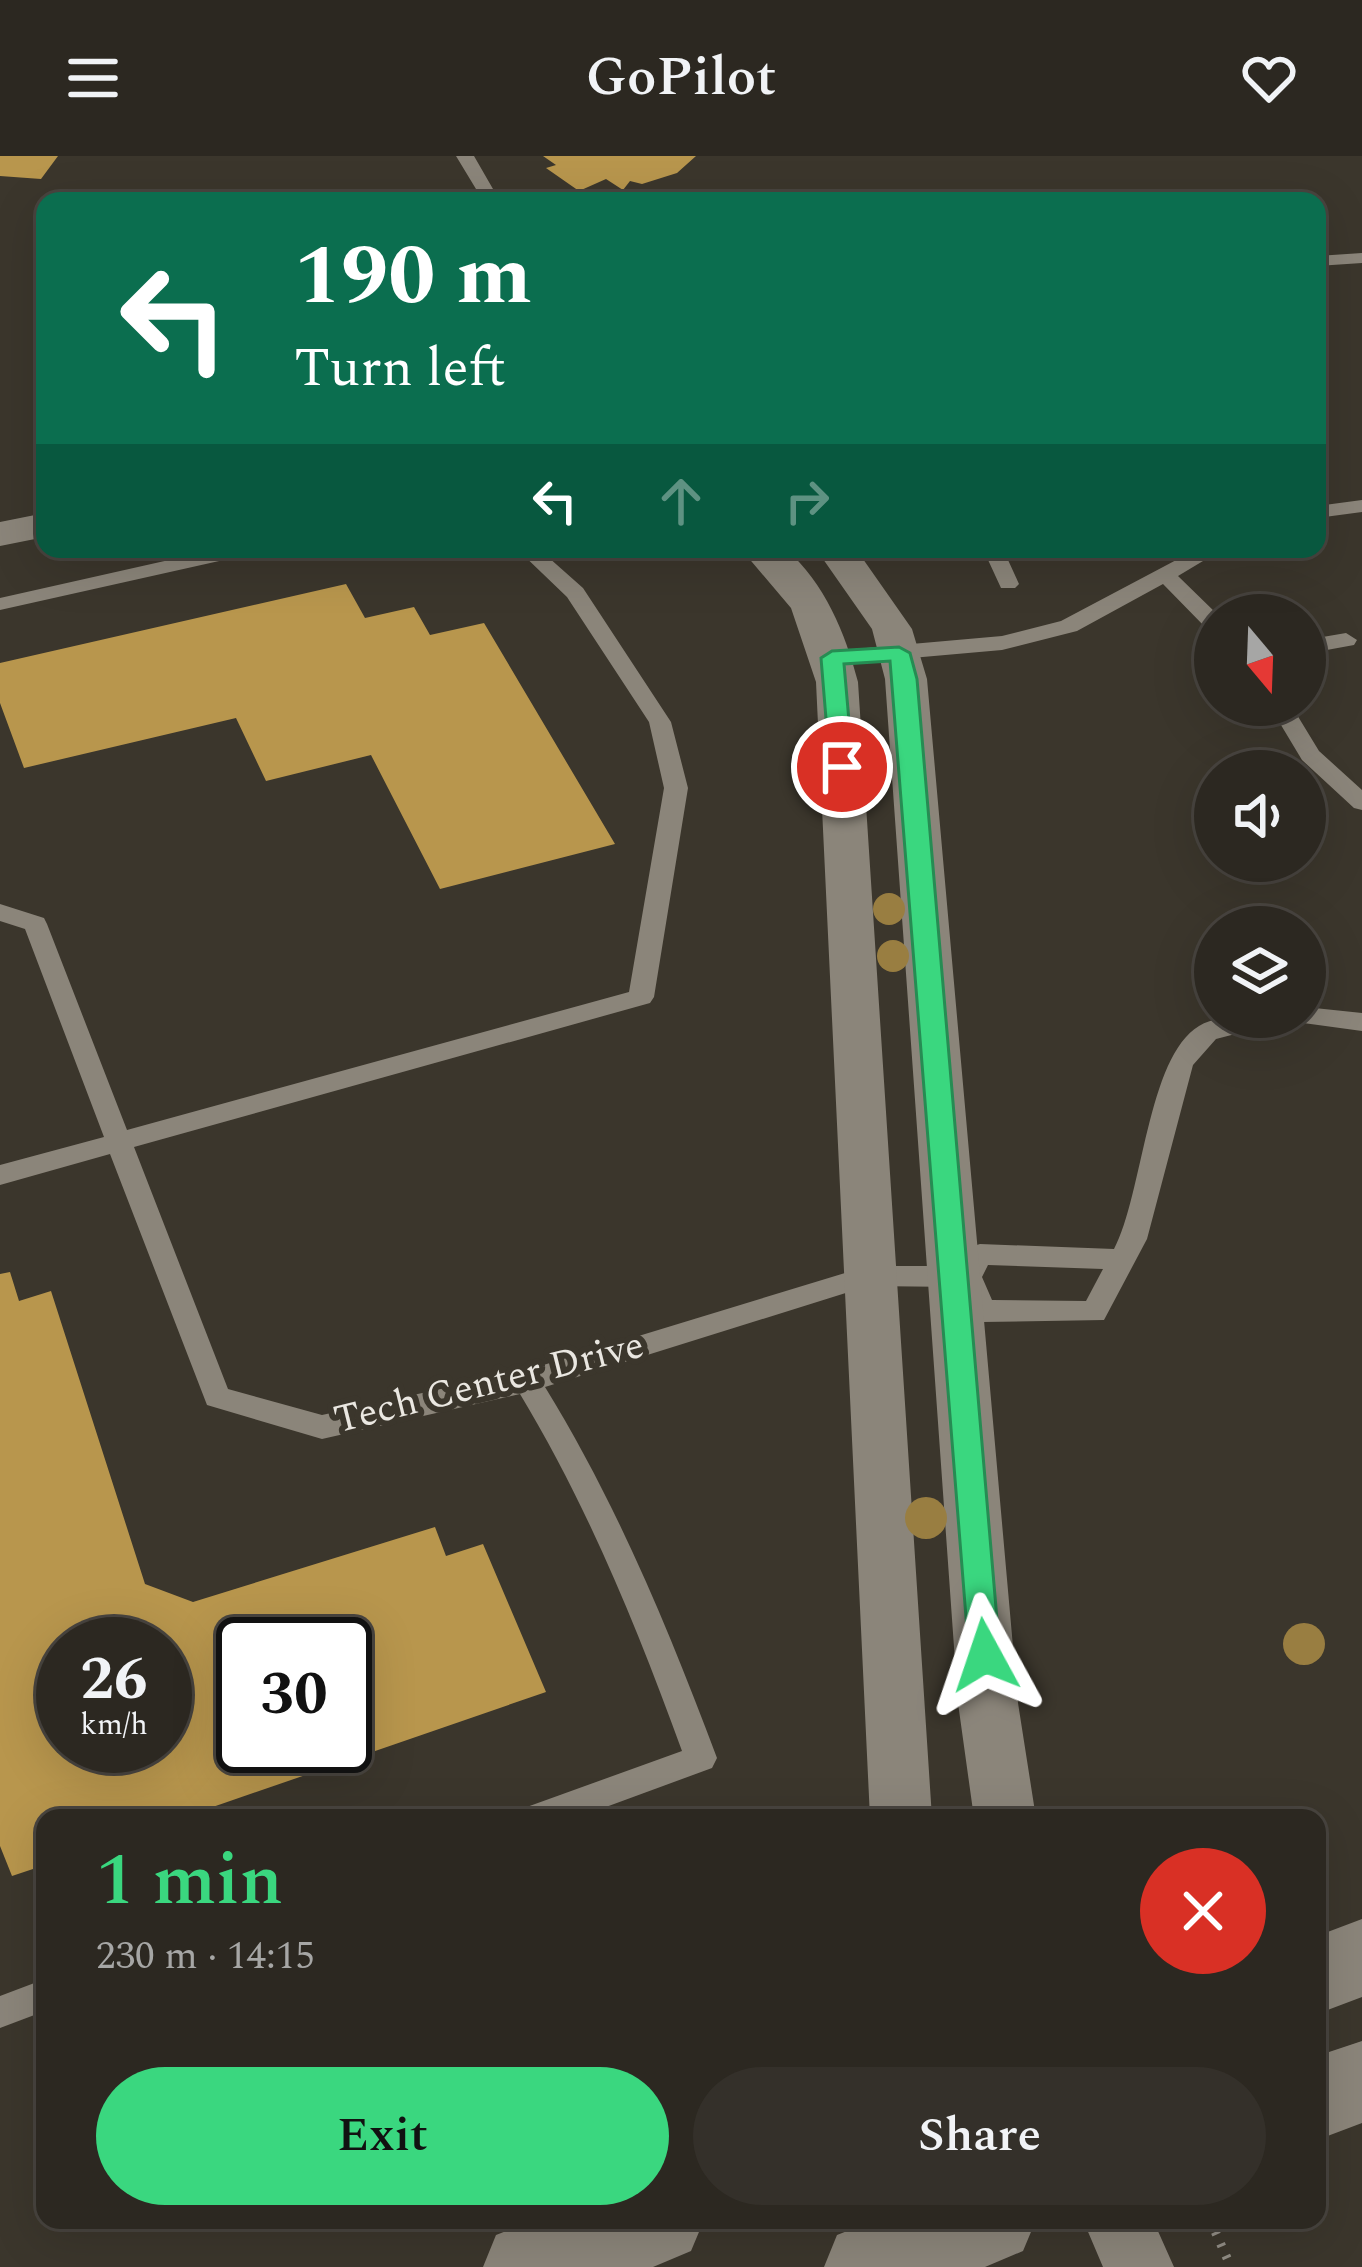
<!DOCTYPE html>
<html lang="en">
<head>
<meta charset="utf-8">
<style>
	:root { --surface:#2c2821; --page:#34302a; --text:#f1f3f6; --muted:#a6a6a5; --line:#48443f; --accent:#3ad77f }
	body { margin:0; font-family:Spectral,serif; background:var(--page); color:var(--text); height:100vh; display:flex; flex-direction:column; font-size:45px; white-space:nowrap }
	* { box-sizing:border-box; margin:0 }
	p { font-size:39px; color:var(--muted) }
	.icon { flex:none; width:66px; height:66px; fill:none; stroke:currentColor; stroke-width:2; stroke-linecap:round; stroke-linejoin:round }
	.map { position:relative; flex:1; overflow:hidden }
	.drawer { position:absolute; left:36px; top:1653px; width:1290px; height:420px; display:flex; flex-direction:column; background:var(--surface); border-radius:24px; box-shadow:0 12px 48px #0002,0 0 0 3px var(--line) }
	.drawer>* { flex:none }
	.banner { position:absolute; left:36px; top:36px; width:1290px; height:366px; border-radius:24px; box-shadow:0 12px 48px #0002,0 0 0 3px var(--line); background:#0b6e4f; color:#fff; overflow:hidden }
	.needle { width:78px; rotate:161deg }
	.buttons { position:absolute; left:1194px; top:438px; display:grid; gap:24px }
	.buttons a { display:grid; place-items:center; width:132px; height:132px; border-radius:50%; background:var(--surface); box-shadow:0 12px 48px #0002,0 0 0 3px var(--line); font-size:60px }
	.speed { position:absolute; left:36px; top:1461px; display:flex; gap:24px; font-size:60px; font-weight:700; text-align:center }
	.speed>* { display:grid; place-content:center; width:156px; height:156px; border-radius:50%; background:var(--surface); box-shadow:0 12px 48px #0002,0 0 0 3px var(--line); line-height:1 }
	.speed small { font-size:30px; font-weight:400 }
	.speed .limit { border:6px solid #111; border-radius:18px; background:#fff; color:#111 }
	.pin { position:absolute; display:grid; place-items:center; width:102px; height:102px; color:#fff; margin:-51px; border:6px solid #fff; border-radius:50%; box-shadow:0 3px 12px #0007 }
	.me { position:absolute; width:132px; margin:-66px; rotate:355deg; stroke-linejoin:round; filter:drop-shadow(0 0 9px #0008) }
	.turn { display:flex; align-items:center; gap:42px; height:252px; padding:0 60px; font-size:54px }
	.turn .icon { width:156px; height:156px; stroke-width:2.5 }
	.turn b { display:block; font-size:84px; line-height:102px }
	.lanes { display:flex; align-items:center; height:114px; padding:0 60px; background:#0003; justify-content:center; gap:60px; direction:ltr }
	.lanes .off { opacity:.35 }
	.round { display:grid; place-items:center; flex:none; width:126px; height:126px; border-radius:63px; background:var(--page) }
	.summary { display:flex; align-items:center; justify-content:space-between; height:204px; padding:0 60px }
	h1 { font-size:72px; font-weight:600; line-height:90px; color:var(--accent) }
	.button { display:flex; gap:24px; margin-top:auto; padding:24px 60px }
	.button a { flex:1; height:138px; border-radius:72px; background:var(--accent); color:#111; font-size:48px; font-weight:600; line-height:138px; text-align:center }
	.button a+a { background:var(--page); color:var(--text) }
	header { display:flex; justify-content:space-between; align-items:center; height:156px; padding:0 60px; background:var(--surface); font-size:54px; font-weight:600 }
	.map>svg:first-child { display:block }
</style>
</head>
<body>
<header><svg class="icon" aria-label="menu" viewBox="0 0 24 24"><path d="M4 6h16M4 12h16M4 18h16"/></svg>GoPilot<svg class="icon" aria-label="heart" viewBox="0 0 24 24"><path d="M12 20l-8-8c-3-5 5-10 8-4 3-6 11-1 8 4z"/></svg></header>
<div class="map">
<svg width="1362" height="2111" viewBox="0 0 1362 2111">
	<rect width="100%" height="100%" fill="#3b362c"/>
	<!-- building -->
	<path fill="#b8964d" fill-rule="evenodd" d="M0 0H58L41 23 0 20Z
		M543 0H696L677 17 642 28 630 25 623 34 606 23 579 35 546 12 556 9Z
		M346 428 365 462 414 451 430 479 484 467 615 688 440 733 371 599 266 625 236 562 24 612 0 547V507Z
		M10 1116 19 1145 51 1135 145 1428 193 1446 435 1371 446 1400 483 1388 546 1536 181 1662H45V1709L12 1720 0 1690V1118ZM63 1488H165V1590H63ZM243 1488H345V1590H243Z"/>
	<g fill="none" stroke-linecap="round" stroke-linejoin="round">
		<!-- path -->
		<path stroke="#918d85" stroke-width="9" stroke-dasharray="3 10" stroke-linecap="butt" d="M1210 2064 1231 2111"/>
		<!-- service -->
		<path fill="#8b857a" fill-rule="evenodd" d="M456 0H474L493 33 511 45H441L476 33Z
			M1362 97V107L1317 110V100Z
			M1362 344V356L1317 362V350Z
			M218 393H256L246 399 0 454V442Z
			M517 393H539L583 432 671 566 688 632 654 841 650 847 134 991 228 1233 322 1259 527 1214 868 1110H960L970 1091 980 1088 1114 1093C1143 1039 1147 901 1199 870 1221 856 1257 861 1282 861L1278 867 1216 883 1193 909 1147 1083 1104 1164 982 1166 972 1163 958 1131 868 1130 545 1231C617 1348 669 1474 717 1602L712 1612 576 1662H520L524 1652 682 1595C637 1471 588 1351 520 1238L322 1283 207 1249 110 998 0 1029V1009L104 981 25 773 0 765V748L44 762 47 768 127 974 629 836 664 632 649 566 567 441ZM988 1109 1103 1113 1086 1145 992 1144 982 1121Z
			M983 393H1003L1019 428 1015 432H1001Z
			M1197 393H1223L1178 420 1218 459 1215 474 1207 473 1163 428 1077 475 1002 494 832 509 821 502 832 495 1002 480 1061 465Z
			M1346 477 1357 484 1354 489 1305 498V484Z
			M1269 549H1291L1319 595 1362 634V654L1354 652 1302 604Z
			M1305 851 1362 857V875L1296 866 1293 861H1305Z
			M45 1823V1855L0 1872V1840Z"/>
		<!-- minor -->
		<path fill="#8b857a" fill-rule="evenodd" d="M45 357V381L0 390V366Z
			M741 393H786C825 428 845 476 858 526L932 1662H870L816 526 791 452Z
			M816 393H856L912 473 927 523 1018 1547 1036 1662H974L958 1547 885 523 872 473Z
			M1083 2064H1153L1174 2111H1103Z"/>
		<!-- secondary -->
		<path fill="#8b857a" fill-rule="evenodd" d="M1362 1763V1841L1317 1858V1780Z
			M1362 1885V1967L1317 1984V1900Z
			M534 2064H704L691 2095 653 2111H483L496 2079Z
			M875 2064H1036L1023 2095 985 2111H824L837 2079Z"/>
	</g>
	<!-- trees -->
	<g fill="#997e41">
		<circle cx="889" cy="753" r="16"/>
		<circle cx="893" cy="800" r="16"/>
		<circle cx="926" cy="1362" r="21"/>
		<circle cx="1304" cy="1488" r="21"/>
	</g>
	<!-- route -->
	<path fill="#3ad77f" stroke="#268c53" stroke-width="3" d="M899 491 910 497 917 523 1000 1499 996 1509H973L969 1499 890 505 844 508 853 611 842 618 830 611 821 502 832 495Z"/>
	<g text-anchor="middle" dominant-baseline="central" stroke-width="12" stroke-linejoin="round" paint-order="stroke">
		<!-- street labels -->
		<g font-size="39" fill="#eae7e1" stroke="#3b362c">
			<text transform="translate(489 1227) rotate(-14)">Tech Center Drive</text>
		</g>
	</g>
</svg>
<div class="buttons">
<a><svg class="needle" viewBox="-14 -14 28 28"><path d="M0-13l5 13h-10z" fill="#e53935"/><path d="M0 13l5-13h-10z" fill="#a6a6a5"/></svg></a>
<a><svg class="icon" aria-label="sound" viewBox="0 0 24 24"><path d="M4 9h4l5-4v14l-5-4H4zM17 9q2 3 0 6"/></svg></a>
<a><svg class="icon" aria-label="layers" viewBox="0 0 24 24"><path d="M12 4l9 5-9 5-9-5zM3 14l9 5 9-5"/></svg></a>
</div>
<div class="speed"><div>26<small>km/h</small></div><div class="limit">30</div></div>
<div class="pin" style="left:842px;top:611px;background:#d93025"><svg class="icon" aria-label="arrive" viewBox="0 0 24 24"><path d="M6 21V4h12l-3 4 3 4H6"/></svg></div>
<svg class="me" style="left:985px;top:1499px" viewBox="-20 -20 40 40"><path d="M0-17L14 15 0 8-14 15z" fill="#3ad77f" stroke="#fff" stroke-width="4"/></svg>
<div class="banner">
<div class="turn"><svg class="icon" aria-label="left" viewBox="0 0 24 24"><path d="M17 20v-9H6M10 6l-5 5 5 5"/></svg><div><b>190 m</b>Turn left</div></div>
<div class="lanes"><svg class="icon" aria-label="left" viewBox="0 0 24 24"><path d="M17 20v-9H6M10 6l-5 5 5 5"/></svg><svg class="icon off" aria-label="ahead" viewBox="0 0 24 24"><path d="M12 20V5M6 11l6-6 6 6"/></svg><svg class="icon off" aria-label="right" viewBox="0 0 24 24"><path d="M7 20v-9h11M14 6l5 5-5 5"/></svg></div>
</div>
<section class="drawer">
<div class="summary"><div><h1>1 min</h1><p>230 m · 14:15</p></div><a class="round" style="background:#d93025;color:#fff"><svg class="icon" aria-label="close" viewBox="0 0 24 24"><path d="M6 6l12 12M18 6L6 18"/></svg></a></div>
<div class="button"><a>Exit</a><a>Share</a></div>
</section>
</div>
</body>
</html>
